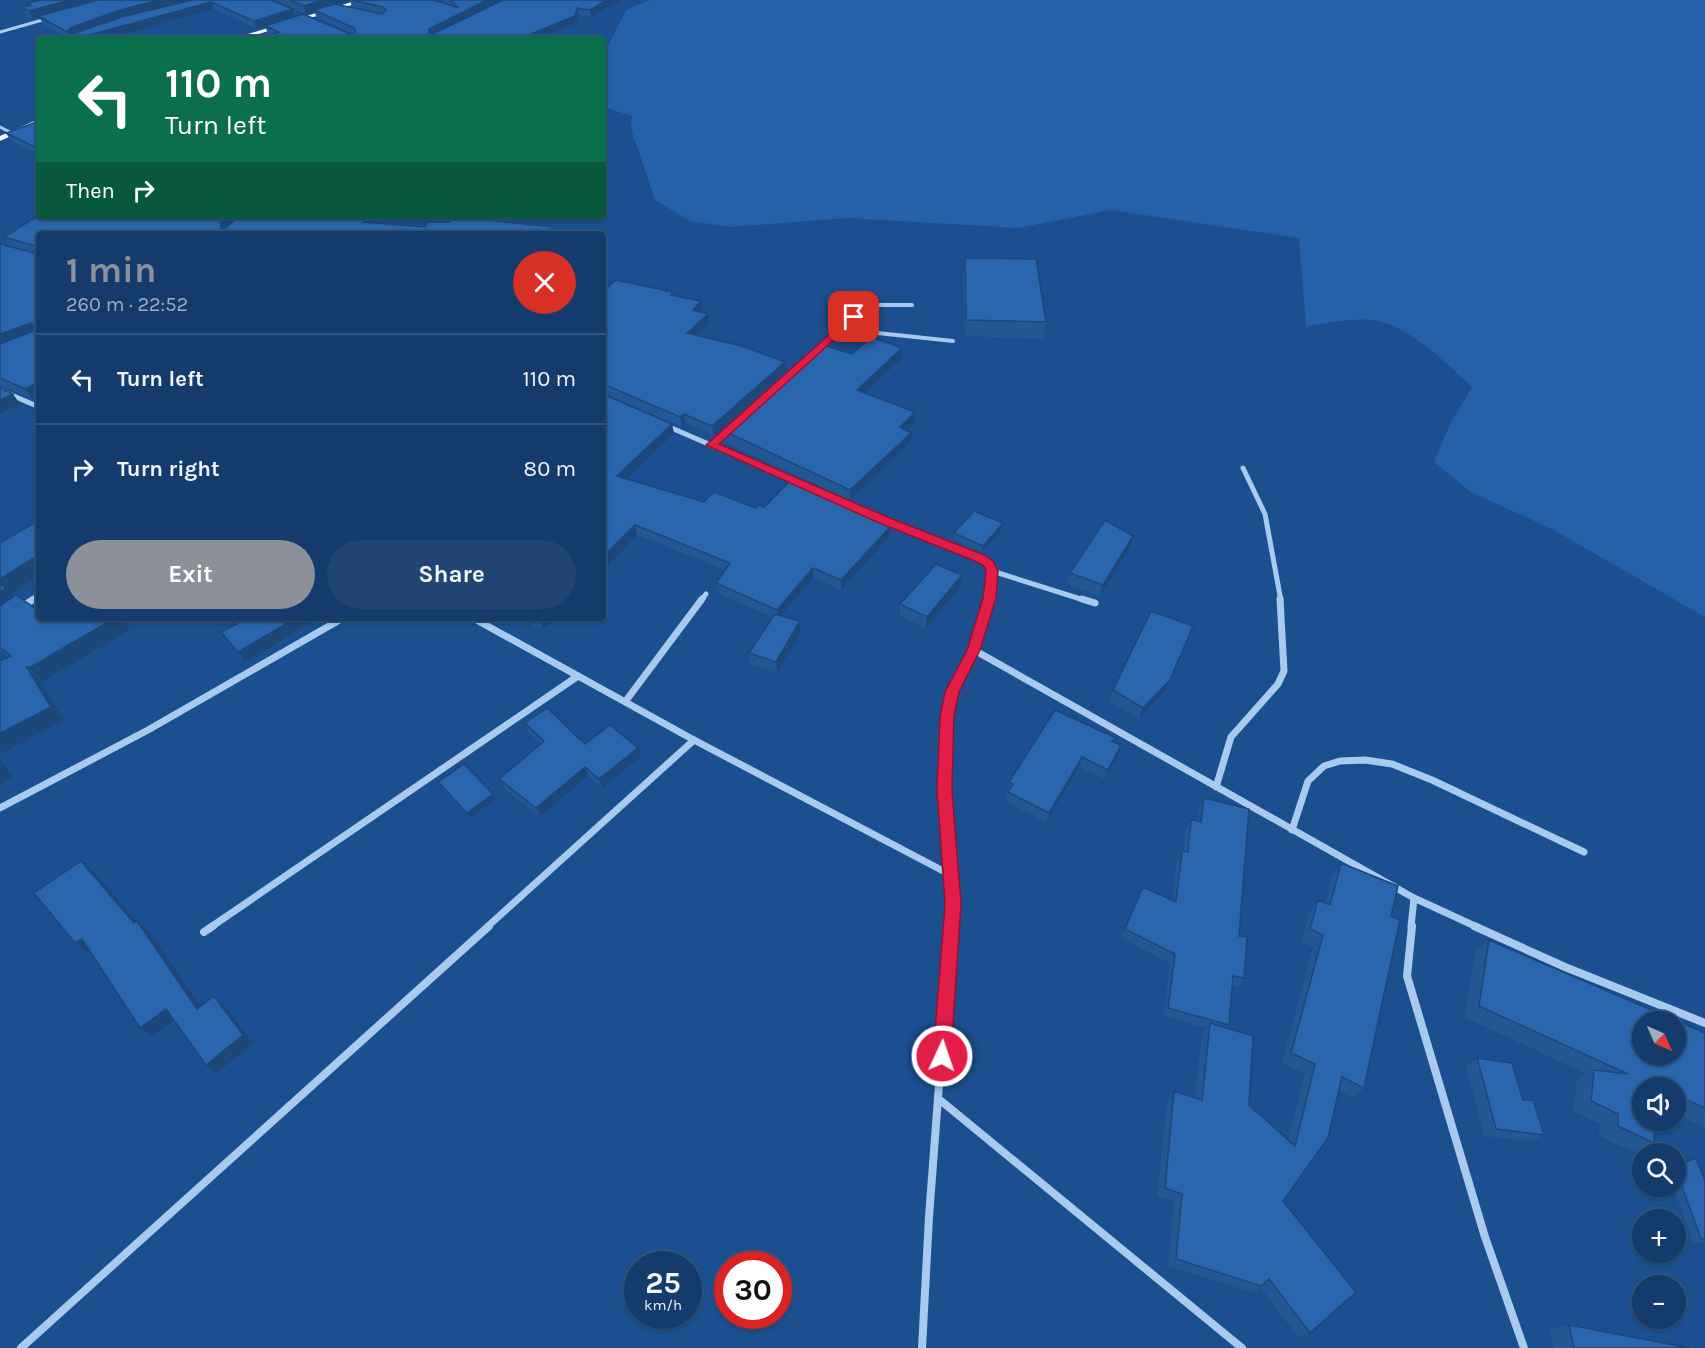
<!DOCTYPE html>
<html lang="en">
<head>
<meta charset="utf-8">
<style>
	:root { --surface:#143b6b; --page:#214673; --text:#f1f3f6; --muted:#9dadc1; --line:#33557e; --accent:#8c9099 }
	body { margin:0; font-family:Karla,sans-serif; background:var(--page); color:var(--text); height:100vh; display:flex; flex-direction:column; font-size:22px; white-space:nowrap }
	* { box-sizing:border-box; margin:0 }
	p { font-size:20px; color:var(--muted) }
	.icon { flex:none; width:33px; height:33px; fill:none; stroke:currentColor; stroke-width:2; stroke-linecap:round; stroke-linejoin:round }
	.map { position:relative; flex:1; overflow:hidden }
	.panel { position:absolute; left:36px; top:231px; width:570px; height:390px; display:flex; flex-direction:column; background:var(--surface); border-radius:6px; box-shadow:0 2px 4px #0004,0 0 0 2px var(--line) }
	.panel>* { flex:none }
	.top-card { position:absolute; left:36px; top:36px; width:570px; height:183px; border-radius:6px; box-shadow:0 2px 4px #0004,0 0 0 2px var(--line); background:#0b6e4f; color:#fff; overflow:hidden }
	.needle { width:39px; rotate:135deg }
	.controls { position:absolute; left:1632px; top:1011px; display:grid; gap:12px }
	.controls a { display:grid; place-items:center; width:54px; height:54px; border-radius:50%; background:var(--surface); box-shadow:0 2px 4px #0004,0 0 0 2px var(--line); font-size:30px }
	.speed { position:absolute; left:624px; top:1251px; display:flex; gap:12px; font-size:30px; font-weight:700; text-align:center }
	.speed>* { display:grid; place-content:center; width:78px; height:78px; border-radius:50%; background:var(--surface); box-shadow:0 2px 4px #0004,0 0 0 2px var(--line); line-height:1 }
	.speed small { font-size:15px; font-weight:400 }
	.speed .limit { border:9px solid #d22; background:#fff; color:#111 }
	.pin { position:absolute; display:grid; place-items:center; width:51px; height:51px; color:#fff; margin:-26px; border-radius:12px; box-shadow:0 3px 9px #0006 }
	.me { position:absolute; width:66px; margin:-33px; rotate:3deg; stroke-linejoin:round; filter:drop-shadow(0 0 4px #0008) }
	.turn { display:flex; align-items:center; gap:21px; height:126px; padding:0 30px; font-size:27px }
	.turn .icon { width:78px; height:78px; stroke-width:2.5 }
	.turn b { display:block; font-size:42px; line-height:51px }
	.then { display:flex; align-items:center; height:57px; padding:0 30px; background:#0003; gap:12px; font-size:22px }
	.round { display:grid; place-items:center; flex:none; width:63px; height:63px; border-radius:32px; background:var(--page) }
	.head { display:flex; align-items:center; justify-content:space-between; height:102px; padding:0 30px }
	h1 { font-size:36px; font-weight:700; line-height:45px; color:var(--accent) }
	.button { display:flex; gap:12px; margin-top:auto; padding:12px 30px }
	.button a { flex:1; height:69px; border-radius:36px; background:var(--accent); color:#fff; font-size:24px; font-weight:700; line-height:69px; text-align:center }
	.button a+a { background:var(--page); color:var(--text) }
	ul { padding:0; list-style:none }
	li { display:flex; align-items:center; gap:18px; height:90px; padding:0 30px; border-top:2px solid var(--line) }
	li div { flex:1 }
	li b { display:block; font-size:22px }
	li em { font-style:normal }
	.map>svg:first-child { display:block }
</style>
</head>
<body>
<div class="map">
<svg width="1705" height="1348" viewBox="0 0 1705 1348">
	<rect width="100%" height="100%" fill="#1b4f8f"/>
	<!-- green -->
	<path fill="#2461a8" d="M650 0H1705V617L1552 529 1471 492 1434 462 1450 424 1472 387C1446 363 1407 323 1370 320 1352 318 1324 324 1306 326L1299 238 1110 210 1018 228 848 218 730 227 690 221 655 200 631 129 632 116 603 107V56L626 10Z"/>
	<g fill="none" stroke-linecap="round" stroke-linejoin="round">
		<!-- street-far4 -->
		<path stroke="#a9c9ee" stroke-width="3" d="M0 32 46 19
			M0 127 12 133"/>
		<!-- street-far3 -->
		<path stroke="#a9c9ee" stroke-width="4" d="M840 329 953 341
			M819 348 867 305H912"/>
		<!-- street-far2 -->
		<path stroke="#a9c9ee" stroke-width="5" d="M818 349 821 346
			M0 390 39 407
			M667 426 798 483
			M711 445 728 430
			M1243 468 1265 514 1281 601
			M837 500 989 564 992 571 989 601
			M992 571 1087 601
			M32 601 39 596
			M701 601 706 594"/>
		<!-- street-far1 -->
		<path stroke="#a9c9ee" stroke-width="7" d="M1082 599 1095 603
			M23 606 34 599
			M473 618 694 740 949 874
			M974 650 1414 898 1477 927
			M625 702 702 599
			M1216 787 1231 737 1278 684 1284 671 1280 599
			M0 808 148 730 343 618
			M1292 830 1308 781 1324 766 1340 761 1365 760 1392 764 1432 780 1584 852
			M211 927 578 676
			M487 927 694 740
			M951 927C957 857 937 786 947 715 950 691 963 673 973 652 981 635 984 616 990 599
			M1411 927 1414 898"/>
		<!-- street -->
		<path stroke="#a9c9ee" stroke-width="8" d="M1412 926 1407 976 1485 1237 1524 1348
			M1474 926 1565 967 1705 1023
			M204 932 213 926
			M940 1100 1242 1348
			M21 1348 489 926
			M922 1348 929 1217 951 926"/>
		<!-- primary -->
		<path fill="#f0f6ff" fill-rule="evenodd" d="M358 0H368L243 39H232Z
			M39 119V124L0 141V136Z"/>
	</g>
	<!-- wall -->
	<path fill="#245895" fill-rule="evenodd" d="M271 0 295 16 354 34 317 18 314 11 306 14 275 0H434L448 4 443 0H622L591 17 579 15 576 23 540 39H255L270 34H268L265 26 257 29 214 9 107 39H75L73 36 72 39H70L43 24 39 17 33 19 25 15 21 7 29 5 28 3ZM350 0 352 7 382 14 336 4Z
		M39 121V155L11 141 6 133Z
		M39 216H379L373 223 425 227 481 216V219L553 227 555 234H39V395L32 399 0 385V244L28 252 10 247 4 237Z
		M965 258 1046 322 1043 339 965 336 963 274Z
		M603 288 673 292 674 295 703 311 701 312 708 314 709 324 697 336 785 362 786 371 714 436 686 423 682 427 605 394H603Z
		M902 348V358L865 393 915 422 907 430 911 433 910 443 850 500 723 441 722 430 852 354Z
		M603 394 672 424 674 434 627 479 704 502 756 508 842 498 843 505 890 536 841 590 813 578 781 615 800 621 801 633 777 673 750 664 749 653 772 617 718 593 716 583 725 570 637 535 603 570Z
		M1003 523 1002 529 982 552 953 539 954 533Z
		M1133 536 1130 547 1100 596 1067 584 1070 573Z
		M0 543 12 594 14 597 53 620 56 618H120L130 630 42 682 39 680 64 720 8 657 0 651Z
		M961 587 926 628 900 616V604Z
		M237 618 245 662 228 642 221 632 236 624Z
		M516 618H555L543 630Z
		M1189 637 1165 691 1139 719 1110 701 1113 690Z
		M525 723 585 744 638 748 641 757 602 789 588 776 540 817 504 788 499 779 541 744 529 733Z
		M1116 738 1114 742 1121 745 1118 755 1105 779 1079 767 1046 822 1006 802 1009 782Z
		M438 782 493 794 496 799 470 818 441 787Z
		M1204 798 1239 936 1244 978 1238 987 1232 985 1229 1025 1227 1028 1249 1105 1288 1140 1305 1074 1282 1063 1313 947 1301 941 1309 913 1318 900 1325 903 1332 876 1341 863 1391 916 1364 1088 1353 1098 1339 1091 1283 1201 1310 1333 1298 1337 1260 1287 1251 1292 1168 1266 1174 1202 1157 1196 1167 1101 1174 1091 1195 1098 1202 1034 1206 1028 1164 1016 1170 963 1121 938 1143 887 1172 900 1177 860 1182 851H1184L1186 829 1191 819 1198 821 1199 808Z
		M1489 940 1705 1033V1128L1676 1114V1088H1642L1654 1143 1634 1152 1599 1136 1600 1124 1573 1111 1577 1080 1587 1074 1464 1017 1475 952Z
		M1477 1058 1523 1100 1544 1135 1531 1141 1484 1136 1466 1066Z
		M1676 1166 1705 1181V1243L1693 1242 1673 1186H1676Z
		M1569 1325 1690 1348H1554L1550 1329Z"/>
	<!-- shaded-wall -->
	<path fill="#1d4779" d="M70 0H102L33 19 29 11Z
		M160 0H194L72 34 73 36 72 39 67 32 70 28 120 10Z
		M323 0H350L306 14 304 6Z
		M487 0H504L431 39 429 33V29Z
		M607 0H622L591 17 590 10Z
		M211 2 214 9 107 39H79L78 38Z
		M577 8 579 15 576 23 540 39H519Z
		M293 9 295 17 257 29 254 21Z
		M227 216H242L224 232 221 228 220 223Z
		M368 216H379L366 231 363 222Z
		M553 227 555 234H548Z
		M701 301 703 311 694 320 693 310Z
		M708 314 709 324 688 343 687 333Z
		M31 323 38 333 0 346V334Z
		M902 348V358L857 401V390Z
		M785 362 786 371 714 436 712 426Z
		M35 384 39 390V395L32 399 25 389Z
		M13 394 20 404 0 414V400Z
		M915 412V422L900 437V427Z
		M684 414 686 423 682 427 680 417Z
		M672 424 674 434 619 486 617 476Z
		M911 433 910 443 850 500V490Z
		M842 498 843 508 837 503Z
		M1003 523 1002 529 982 552 983 546Z
		M635 525 637 535 603 570V557Z
		M891 526 890 536 841 590V580Z
		M1133 536 1130 547 1100 596 1103 585Z
		M39 555V576L12 594 19 602 0 615V579Z
		M813 568V578L777 620V610Z
		M962 575 961 587 926 628 927 617Z
		M115 618H120L130 630 42 682 29 668Z
		M296 618H319L245 662 238 652Z
		M542 618H555L543 630 540 620Z
		M800 621 801 633 777 673 776 662Z
		M1193 626 1165 691 1139 719 1143 708Z
		M26 666 39 680 64 720 0 754V733Z
		M1121 745 1118 755 1105 779 1108 770Z
		M638 748 641 757 602 789 599 779Z
		M1082 757 1079 767 1046 822 1049 813Z
		M0 759 13 777 0 784Z
		M585 767 588 776 540 817 536 808Z
		M493 794 496 799 470 818 467 813Z
		M81 861 93 871 141 927 137 921 148 930 208 1017 197 1009 134 923Z
		M82 939 94 948 88 953 75 943Z
		M214 996 224 1005 253 1043 217 1073 206 1065Z
		M166 1009 177 1018 153 1036 140 1028Z"/>
	<!-- building -->
	<path fill="#2a66ad" stroke="#1d4779" stroke-width="1.5" fill-rule="evenodd" d="M40 0H70L29 11 21 7 31 5 28 3Z
		M98 0H160L120 10 70 28 67 32 38 16Z
		M192 0H271L293 9 254 21 211 2 78 38 72 34 122 17Z
		M290 0H323L304 6Z
		M352 0H434L459 8 450 0H487L429 29V33L433 34 503 0H607L590 10 577 8 575 16 519 39H255L279 32 265 26 303 14 353 35 356 32 354 28 314 10 335 4 382 14 386 10 383 7Z
		M39 121V149L6 133Z
		M39 215V216H227L220 223 221 228H226L239 216H368L363 222 425 227 428 222H450L451 216H477V219L553 227 548 234H39V385L35 384 25 389 0 378V344L34 331 36 326 31 323 0 334V244L34 253 37 249 35 246 4 237Z
		M965 258 1036 259 1046 322 966 320Z
		M616 280 673 292 671 295 701 301 693 310 708 314 687 333 742 346 785 362 712 426 684 414 680 417 603 384V288H607Z
		M871 337 902 348 857 390 915 412 900 427 911 433 850 490 722 430 820 344 852 354Z
		M0 388 13 394 0 400Z
		M603 394 672 424 617 476 704 502 714 492 756 508 759 505 764 507 794 477 842 498 837 503 891 526 841 580 813 568 777 610 716 583 730 563 635 525 603 557Z
		M974 511 1003 523 983 546 954 533Z
		M39 520V555L0 579V543Z
		M1105 520 1133 536 1103 585 1070 573Z
		M936 564 962 575 927 617 900 604Z
		M0 584 6 588 0 592Z
		M16 595 39 611V618H50L53 620 56 618H115L29 668 26 666 51 707 0 733V661L11 656 0 647V606Z
		M1151 611 1193 626 1170 680 1143 708 1113 690Z
		M775 614 800 621 776 662 749 653Z
		M237 618H296L238 652 221 632 237 624 234 620Z
		M547 708 585 744 610 725 638 748 599 779 585 767 536 808 499 779 544 741 525 723Z
		M1055 710 1116 738 1112 741 1121 745 1108 770 1082 757 1049 813 1008 792 1013 784 1009 782Z
		M464 764 493 794 467 813 438 782Z
		M1204 798 1249 809 1239 936 1247 937 1244 978 1233 976 1229 1025 1168 1008 1175 954 1125 929 1143 887 1176 902 1182 851 1188 852 1191 819 1201 822Z
		M81 861 134 923 137 921 197 1009 214 996 243 1035 206 1065 166 1009 140 1028 82 939 75 943 34 893Z
		M1341 863 1398 886 1391 916 1400 920 1364 1088 1342 1077 1328 1138 1283 1201 1356 1292 1310 1333 1269 1279 1261 1286 1176 1259 1182 1194 1165 1188 1174 1091 1202 1100 1210 1023 1253 1036 1249 1105 1295 1146 1315 1064 1291 1053 1323 935 1310 929 1318 900 1330 905Z
		M1489 940 1705 1033V1108L1676 1095V1088H1659L1655 1086V1088H1642V1120H1654V1143L1618 1126V1114L1591 1101 1594 1070 1628 1074 1479 1006ZM1642 1022H1676V1054H1642Z
		M1477 1058 1512 1063 1523 1100H1533L1544 1135 1496 1129Z
		M1696 1158 1705 1181V1239H1701L1676 1170V1166Z
		M1569 1325 1690 1348H1574Z"/>
	<!-- route -->
	<path fill="#e11d48" stroke="#92132f" stroke-width="1.5" d="M851 315 859 317 719 444 885 516 984 555 993 561 998 571 996 598 980 650 959 692 954 716 952 790 961 904 951 1056 949 1063 942 1065 936 1063 933 1056 945 904 937 790 940 716 945 692 967 650 983 598 986 571 984 566 975 561 877 522 706 445Z"/>
</svg>
<div class="controls">
<a><svg class="needle" viewBox="-14 -14 28 28"><path d="M0-13l5 13h-10z" fill="#e53935"/><path d="M0 13l5-13h-10z" fill="#9dadc1"/></svg></a>
<a><svg class="icon" aria-label="sound" viewBox="0 0 24 24"><path d="M4 9h4l5-4v14l-5-4H4zM17 9q2 3 0 6"/></svg></a>
<a><svg class="icon" aria-label="search" viewBox="0 0 24 24"><circle cx="10" cy="10" r="6"/><path d="M15 15l6 6"/></svg></a>
<a>+</a>
<a>−</a>
</div>
<div class="speed"><div>25<small>km/h</small></div><div class="limit">30</div></div>
<div class="pin" style="left:854px;top:317px;background:#d93025"><svg class="icon" aria-label="arrive" viewBox="0 0 24 24"><path d="M6 21V4h12l-3 4 3 4H6"/></svg></div>
<svg class="me" style="left:942px;top:1056px" viewBox="-20 -20 40 40"><circle r="17" fill="#e11d48" stroke="#fff" stroke-width="3"/><path d="M0-11L8 9 0 5-8 9z" fill="#fff"/></svg>
<div class="top-card">
<div class="turn"><svg class="icon" aria-label="left" viewBox="0 0 24 24"><path d="M17 20v-9H6M10 6l-5 5 5 5"/></svg><div><b>110 m</b>Turn left</div></div>
<div class="then">Then<svg class="icon" aria-label="right" viewBox="0 0 24 24"><path d="M7 20v-9h11M14 6l5 5-5 5"/></svg></div>
</div>
<section class="panel">
<div class="head"><div><h1>1 min</h1><p>260 m · 22:52</p></div><a class="round" style="background:#d93025;color:#fff"><svg class="icon" aria-label="close" viewBox="0 0 24 24"><path d="M6 6l12 12M18 6L6 18"/></svg></a></div>
<ul>
<li><svg class="icon" aria-label="left" viewBox="0 0 24 24"><path d="M17 20v-9H6M10 6l-5 5 5 5"/></svg><div><b>Turn left</b></div><em>110 m</em></li>
<li><svg class="icon" aria-label="right" viewBox="0 0 24 24"><path d="M7 20v-9h11M14 6l5 5-5 5"/></svg><div><b>Turn right</b></div><em>80 m</em></li>
</ul>
<div class="button"><a>Exit</a><a>Share</a></div>
</section>
</div>
</body>
</html>
